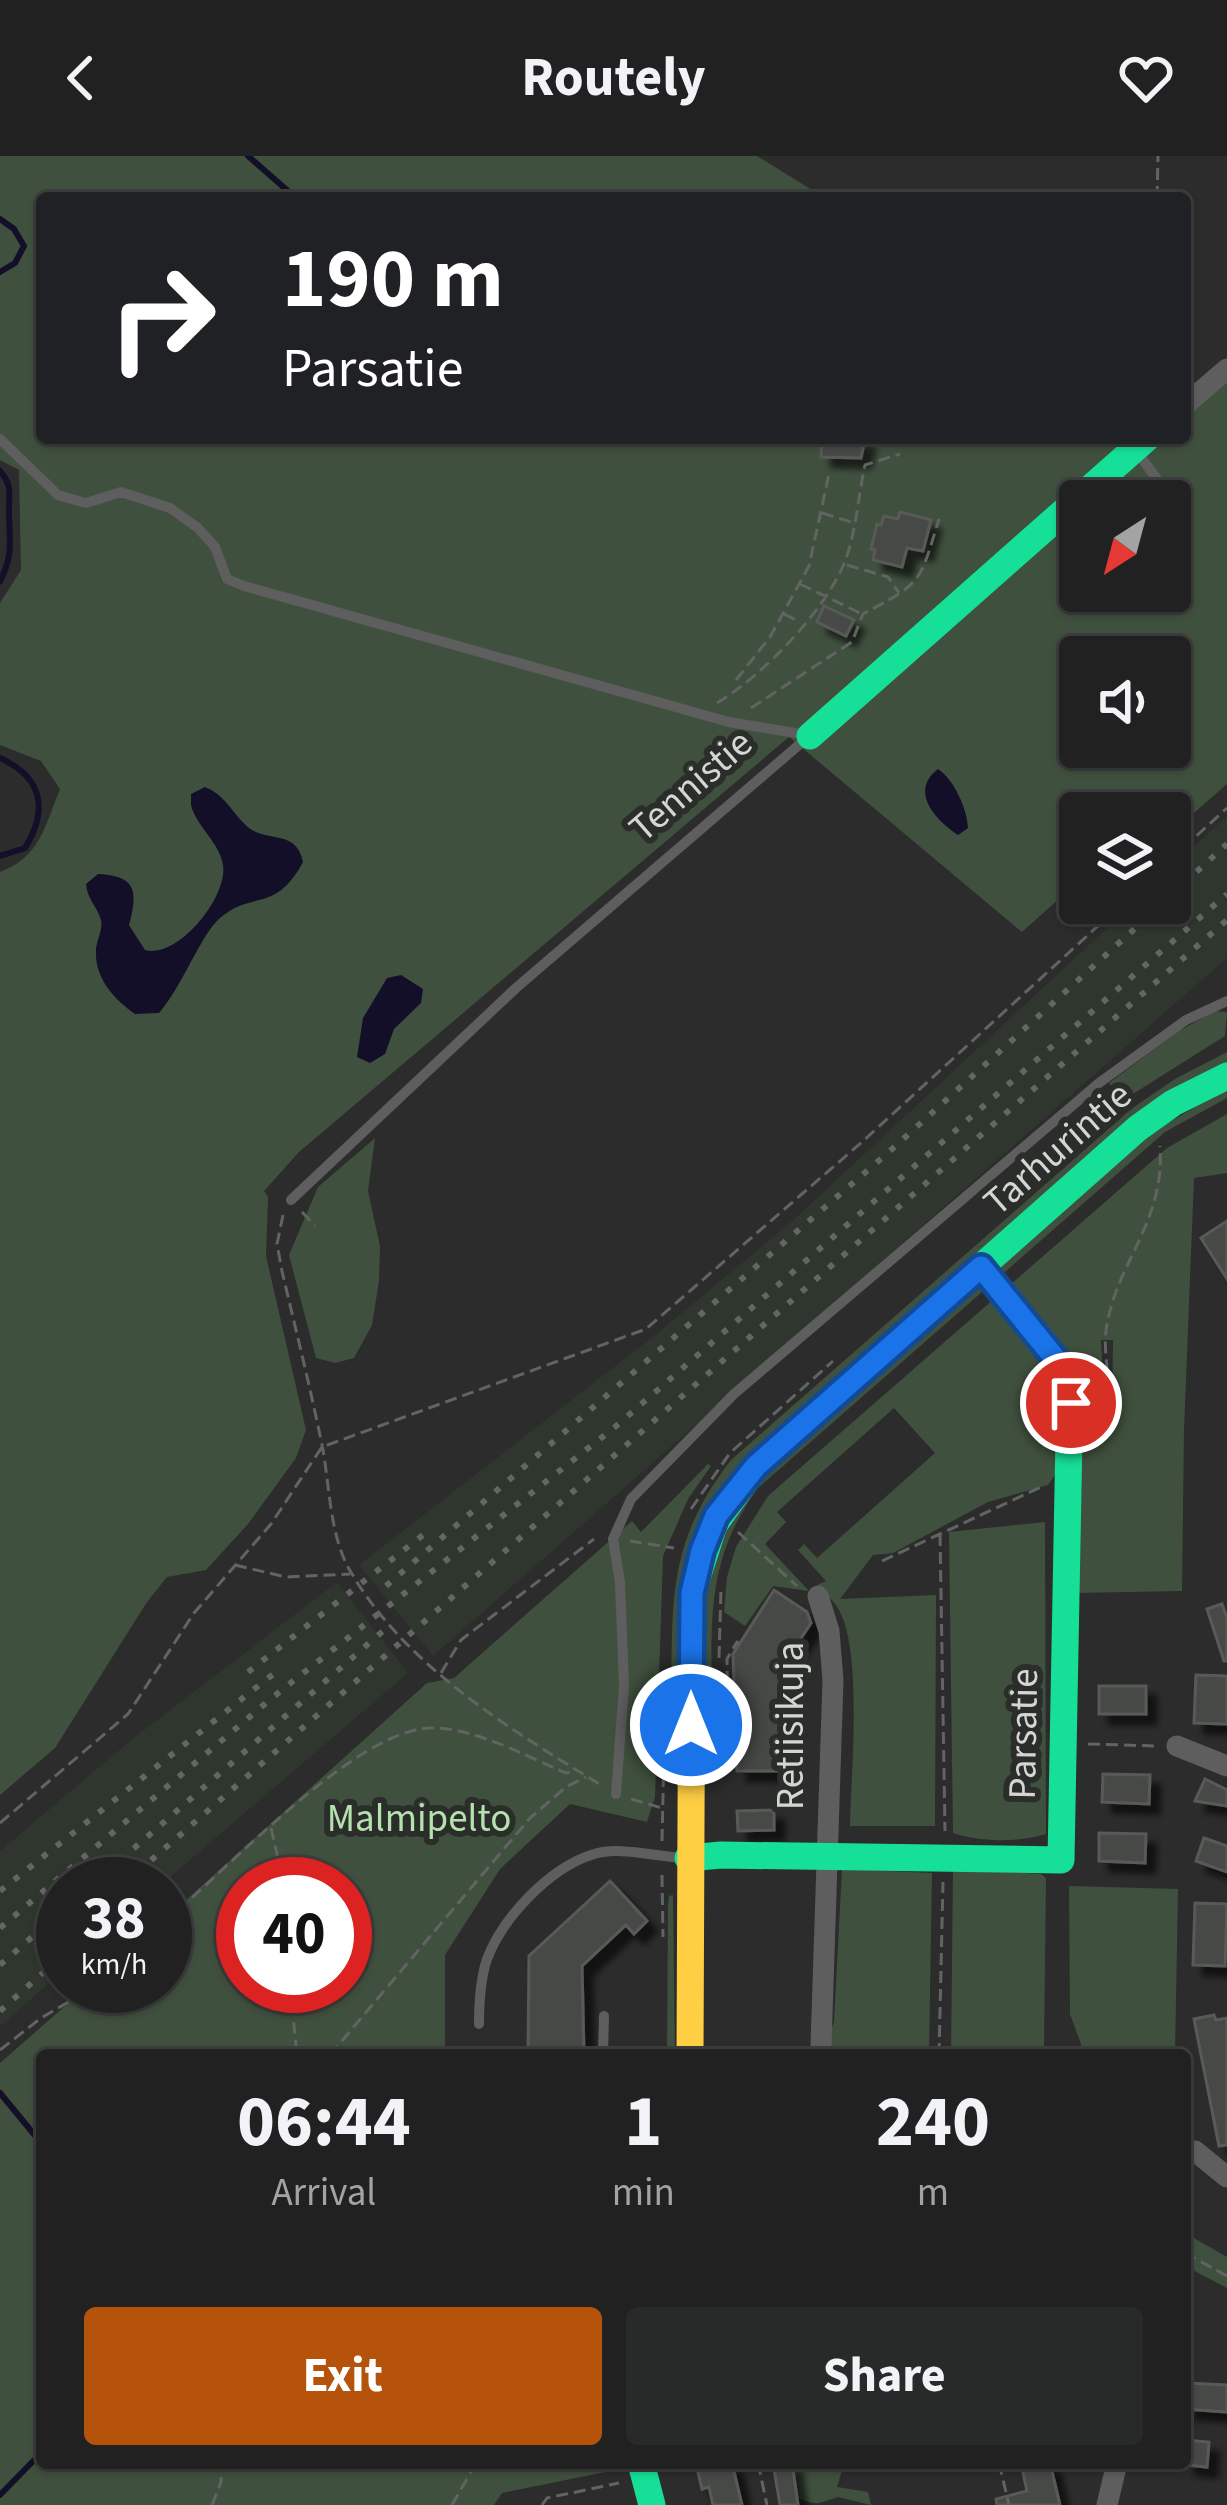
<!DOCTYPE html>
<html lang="en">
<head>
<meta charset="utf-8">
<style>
	:root { --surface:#202120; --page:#282929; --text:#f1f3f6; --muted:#a2a3a5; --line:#3d3e3e; --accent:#b45309 }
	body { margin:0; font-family:"Source Sans 3",sans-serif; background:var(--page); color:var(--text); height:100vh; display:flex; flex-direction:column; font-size:45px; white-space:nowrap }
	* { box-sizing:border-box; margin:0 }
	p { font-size:39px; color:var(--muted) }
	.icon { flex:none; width:66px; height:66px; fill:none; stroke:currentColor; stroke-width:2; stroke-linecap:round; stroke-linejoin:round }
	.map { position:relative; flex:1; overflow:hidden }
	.sheet { position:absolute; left:36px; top:1893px; width:1155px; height:420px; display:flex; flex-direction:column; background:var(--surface); border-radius:12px; box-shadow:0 3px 9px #0004,0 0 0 3px var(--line) }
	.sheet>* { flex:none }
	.banner { position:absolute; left:36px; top:36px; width:1155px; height:252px; border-radius:12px; box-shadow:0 3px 9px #0004,0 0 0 3px var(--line); background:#202124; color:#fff; overflow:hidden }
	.needle { width:78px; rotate:216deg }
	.controls { position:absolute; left:1059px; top:324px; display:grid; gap:24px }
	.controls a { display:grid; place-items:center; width:132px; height:132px; border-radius:12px; background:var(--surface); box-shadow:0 3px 9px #0004,0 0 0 3px var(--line); font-size:60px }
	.speed { position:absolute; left:36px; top:1701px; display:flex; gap:24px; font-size:60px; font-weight:700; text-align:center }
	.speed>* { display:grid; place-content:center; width:156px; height:156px; border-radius:50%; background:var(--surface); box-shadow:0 3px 9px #0004,0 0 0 3px var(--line); line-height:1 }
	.speed small { font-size:30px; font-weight:400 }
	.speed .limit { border:18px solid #d22; background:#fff; color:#111 }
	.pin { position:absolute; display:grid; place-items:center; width:102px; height:102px; color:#fff; margin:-51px; border:6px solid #fff; border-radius:50%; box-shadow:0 3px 12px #0007 }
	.me { position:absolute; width:132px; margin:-66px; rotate:0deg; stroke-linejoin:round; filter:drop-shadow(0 0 9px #0008) }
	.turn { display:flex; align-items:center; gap:42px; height:252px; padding:0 48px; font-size:54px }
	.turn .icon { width:156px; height:156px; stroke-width:2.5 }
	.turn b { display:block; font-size:84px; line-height:102px }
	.eta { display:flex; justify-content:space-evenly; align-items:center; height:204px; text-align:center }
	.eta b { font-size:72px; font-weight:700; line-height:84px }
	.primary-button { display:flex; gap:24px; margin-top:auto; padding:24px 48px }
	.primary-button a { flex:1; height:138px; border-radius:12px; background:var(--accent); color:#fff; font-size:48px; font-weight:700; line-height:138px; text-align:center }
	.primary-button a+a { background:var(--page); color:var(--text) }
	header { display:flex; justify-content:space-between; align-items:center; height:156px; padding:0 48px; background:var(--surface); font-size:54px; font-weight:700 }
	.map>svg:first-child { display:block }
</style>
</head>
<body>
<header><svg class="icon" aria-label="back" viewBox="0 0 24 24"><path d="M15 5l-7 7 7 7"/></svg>Routely<svg class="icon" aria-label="heart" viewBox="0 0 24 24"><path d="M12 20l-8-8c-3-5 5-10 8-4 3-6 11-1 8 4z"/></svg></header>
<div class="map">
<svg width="1227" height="2349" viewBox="0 0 1227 2349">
	<defs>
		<filter id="shadow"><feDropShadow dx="10" dy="10" stdDeviation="3" flood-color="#0009"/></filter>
	</defs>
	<rect width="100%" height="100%" fill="#2b2c2b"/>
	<!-- built -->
	<path fill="#2f362e" d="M1227 660V802L433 1500 359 1409 654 1180 790 1067 1134 747H1170V713Z
		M337 1426 408 1517 162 1728H63V1815L0 1870V1695L131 1584Z"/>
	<!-- green -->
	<path fill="#40503e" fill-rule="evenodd" d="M0 0H757L825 42H42V282H1106L1141 298 1161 282H1185V262L1227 226V628L1170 678V657H1080V724L1022 776 789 581 299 996 264 1035 268 1041 266 1100 306 1274 296 1302 248 1368 206 1414 167 1421 147 1446 55 1592 0 1639V716C40 701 45 670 60 633L41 605 0 589V447L21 414 19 314 0 304ZM1080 345H1170V435H1080ZM1080 501H1170V591H1080Z
		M1215 855 1227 856 1225 880 1120 946 1109 927 1179 875Z
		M1227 896V907L750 1297 714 1341 678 1541H671C673 1442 667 1387 731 1304L1131 953 1175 923Z
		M1227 933V942L1165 976 758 1332C707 1402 711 1461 712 1544H704L705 1428 720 1377 756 1323 1150 977Z
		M1227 958V1017L1194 1022 1184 1273 1182 1435 1075 1437 1061 1335 1112 1245 1113 1184H1101L1104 1241 1089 1270 1048 1329 988 1346 893 1397 873 1399 840 1443 936 1439 935 1670H850C851 1619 862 1504 841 1458 837 1447 825 1438 817 1429L826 1425 798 1394 804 1388 817 1402 935 1297 894 1252 777 1356 786 1366 765 1388 809 1435 773 1430 745 1470 724 1456 727 1421 736 1391 768 1340 1167 992Z
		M375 982 368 1035 380 1090 379 1125 372 1169 354 1202 335 1207 316 1202 289 1099 318 1031Z
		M708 1308 711 1310 688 1343 663 1400 655 1641 647 1666 570 1648 500 1713 445 1799V1899H42V2307H609L610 2315 502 2337 494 2349H0V1907L88 1830H165V1763L427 1527 454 1522 632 1365 641 1376ZM243 1728H345V1830H243Z
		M1045 1366 1046 1678C1017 1687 982 1686 953 1677L949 1376Z
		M842 1713 932 1717 929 1899H821L834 1866Z
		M953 1713 1041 1718 1046 1722 1044 1892 1047 1899H951Z
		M1069 1730 1178 1733 1175 1899H1085L1070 1858Z
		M673 1739 675 1899H667L668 1748 669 1740Z
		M1185 2077 1227 2101V2132L1185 2110Z
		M791 2307H839L842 2314 837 2331 868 2336 871 2349 838 2341C814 2349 818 2349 797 2342Z"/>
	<!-- water -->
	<path fill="#140f28" d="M938 613C954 624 967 652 968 672L958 679C935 664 909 635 938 613Z
		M205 631C226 639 233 659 249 672 269 687 296 673 303 706 275 758 252 734 220 762 201 778 182 831 159 857L135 858C114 843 94 822 96 793 97 783 103 774 101 764 97 750 87 743 86 728L98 718C137 720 138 735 129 769L145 794C178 803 228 741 223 709 220 687 196 670 191 649V638Z
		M401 819 423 833 421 847 394 873 385 898 370 907 357 901 363 862 387 822Z"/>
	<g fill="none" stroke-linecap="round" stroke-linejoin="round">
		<!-- stream -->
		<path stroke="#140f28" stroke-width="6" d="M248 0 296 42
			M0 63 14 73 24 90 15 107 0 116
			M0 315C14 331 8 341 9 360 10 385 13 401 0 425
			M0 602C42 621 49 653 25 692L0 700
			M0 1937 42 1988
			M0 2339 42 2296"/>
	</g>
	<!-- building -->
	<path fill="#474847" stroke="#595a58" stroke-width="3" filter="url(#shadow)" d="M822 282H865L861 302 821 301Z
		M900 356 931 364 923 395 907 392 902 411 873 404 875 394 871 393 877 368 881 369 884 360 898 363Z
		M824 450 854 464 846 480 817 466Z
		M1227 1065V1123L1201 1082Z
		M774 1434 807 1456 811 1467 790 1499 787 1615H737L733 1498Z
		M1222 1448 1227 1462V1505H1224L1207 1453Z
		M1196 1519 1227 1520V1568L1194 1567Z
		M1099 1530H1146V1558H1099Z
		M1103 1618 1150 1619 1149 1648 1102 1646Z
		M1205 1623 1227 1634V1650L1195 1645Z
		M774 1654V1674L738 1675 737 1655Z
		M1099 1677 1146 1678 1145 1707 1099 1705Z
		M1204 1682 1227 1690V1716L1196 1705Z
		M610 1725 647 1765 634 1778 626 1769 582 1810 584 1899H528L529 1800Z
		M1195 1747 1227 1748 1225 1810 1193 1809Z
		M1214 1859 1216 1864 1227 1862V1989L1219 1990 1194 1863Z
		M1187 2227 1227 2229V2256L1185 2253Z
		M1185 2284 1209 2286 1207 2311 1185 2309Z
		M696 2307H732L742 2349H713L709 2331 702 2333Z
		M773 2307H792L798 2349H780Z
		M1021 2307H1050L1060 2349H997L996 2343 1027 2335Z"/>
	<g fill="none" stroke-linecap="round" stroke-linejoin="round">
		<!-- path -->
		<path stroke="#626363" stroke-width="3" stroke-dasharray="12 6" stroke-linecap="butt" d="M1157 42 1158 0
			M822 357 851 366
			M847 409 888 421 899 437
			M800 428 862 458
			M784 458 800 466
			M736 524 770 481 809 410 829 318
			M717 547C762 520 822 458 843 410 856 380 858 340 865 309L900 298
			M751 552 852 486 863 458C923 426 919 428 939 363
			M1170 704 1227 652
			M302 1056 315 1070
			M283 1059 277 1088 282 1115C296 1175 311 1234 323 1294 330 1334 330 1383 352 1418 407 1511 511 1574 601 1629
			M1096 1267C1119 1230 1100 1205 1107 1168 1119 1103 1165 1065 1160 990
			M691 1353 730 1297 833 1205
			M738 1376 797 1430
			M940 1378 945 1675
			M630 1385 674 1392
			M882 1405 1041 1331
			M235 1409 286 1421 350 1418
			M719 1502 721 1433
			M441 1517 461 1484 594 1383
			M1088 1588 1157 1590
			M720 1591H728L727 1503 737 1486 739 1488
			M631 1643 662 1652
			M0 1667 128 1558 194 1457 271 1368 322 1291 646 1173 862 986 1123 747
			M271 1672 284 1728
			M662 1685 664 1593
			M662 1719 663 1781
			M165 1765C225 1717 359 1569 434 1572 478 1573 525 1600 566 1617L574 1616
			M290 1830 297 1899
			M0 1894 41 1862 96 1830
			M330 1899 530 1662 566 1631 586 1621
			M939 1899 943 1726
			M1063 1899 1064 1895
			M1185 2097 1227 2120
			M758 2307 767 2349
			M999 2307 1009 2349
			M212 2349 221 2326V2307
			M452 2349 476 2307
			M542 2349 547 2342 619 2327"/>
		<!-- lane -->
		<path stroke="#5e5e5e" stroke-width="10" d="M0 283 58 339 86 347 121 336 170 352 198 372 215 391 227 423 244 430 729 566 807 579
			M1137 296 1174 346
			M291 1044 516 832 807 582
			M616 1638 624 1530 620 1426 613 1383 631 1343 734 1238 1099 927 1186 864 1227 845
			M479 1868C479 1846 480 1824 487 1803 503 1761 549 1713 591 1699 618 1689 656 1701 684 1702
			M603 1899 604 1860"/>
		<!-- street -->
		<path stroke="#5e5e5e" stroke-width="21" d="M1185 249 1227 213
			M818 1440 829 1475 833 1524 821 1889
			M1177 1590 1227 1610
			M1195 1995 1227 2021
			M1107 2349 1117 2307"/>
		<!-- fast -->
		<path stroke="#16e098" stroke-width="27" d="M810 580 1147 282
			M692 1437 714 1369 756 1310 1138 972 1173 947 1227 920
			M688 1702 721 1699 1061 1704 1070 1227 1066 1216 981 1111
			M641 2307 652 2349"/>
		<!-- slow -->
		<path stroke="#ffcf43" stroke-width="27" d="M690 1899 692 1437"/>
		<!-- rail -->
		<path stroke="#646565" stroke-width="6" stroke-dasharray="6 12" stroke-linecap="butt" d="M1170 740 1227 688
			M386 1430 890 995 1163 747
			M248 1516 423 1379
			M93 1728 391 1468
			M124 1728 1227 764
			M0 1735 282 1511
			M0 1772 273 1541 615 1271 1227 738
			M0 1809 63 1754
			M0 1855 63 1799"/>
	</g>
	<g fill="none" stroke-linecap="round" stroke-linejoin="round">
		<defs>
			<path id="route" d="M691 1569 692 1437 702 1395 716 1360 756 1310 981 1111 1066 1216 1071 1247"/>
		</defs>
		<!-- route casing -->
		<use href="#route" stroke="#114b97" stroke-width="30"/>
		<!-- route -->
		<use href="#route" stroke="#1a73e8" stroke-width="21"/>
	</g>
	<g text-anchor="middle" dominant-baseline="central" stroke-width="12" stroke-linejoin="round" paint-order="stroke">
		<!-- street labels -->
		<g font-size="39" fill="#d4d6d4" stroke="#2a2d2a">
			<text transform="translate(691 630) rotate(-41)">Tennistie</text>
			<text transform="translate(1058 993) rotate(-41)">Tarhurintie</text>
			<text transform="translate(791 1570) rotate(-90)">Retiisikuja</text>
			<text transform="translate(1024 1578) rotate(-89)">Parsatie</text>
		</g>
		<!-- park labels -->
		<g font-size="39" fill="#b4e1ae" stroke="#2a2d2a">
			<text x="419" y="1663">Malmipelto</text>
		</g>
	</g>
</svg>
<div class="controls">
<a><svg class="needle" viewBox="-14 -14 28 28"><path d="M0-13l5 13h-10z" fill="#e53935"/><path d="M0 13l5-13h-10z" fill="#a2a3a5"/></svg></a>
<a><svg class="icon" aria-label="sound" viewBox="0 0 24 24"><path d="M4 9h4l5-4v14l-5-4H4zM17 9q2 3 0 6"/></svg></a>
<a><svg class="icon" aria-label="layers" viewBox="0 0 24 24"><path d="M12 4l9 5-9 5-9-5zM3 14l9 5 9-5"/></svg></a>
</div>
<div class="speed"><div>38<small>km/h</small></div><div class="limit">40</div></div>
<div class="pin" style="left:1071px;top:1247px;background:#d93025"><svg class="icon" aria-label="arrive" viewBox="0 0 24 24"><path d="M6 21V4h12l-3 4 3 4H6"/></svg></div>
<svg class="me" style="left:691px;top:1569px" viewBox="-20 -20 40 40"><circle r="17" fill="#1a73e8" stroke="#fff" stroke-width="3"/><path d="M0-11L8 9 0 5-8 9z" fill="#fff"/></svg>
<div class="banner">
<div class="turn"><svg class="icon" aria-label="right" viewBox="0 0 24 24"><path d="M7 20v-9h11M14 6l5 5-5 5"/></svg><div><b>190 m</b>Parsatie</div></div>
</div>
<section class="sheet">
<div class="eta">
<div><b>06:44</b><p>Arrival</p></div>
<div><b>1</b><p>min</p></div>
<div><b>240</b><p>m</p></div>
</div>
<div class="primary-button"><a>Exit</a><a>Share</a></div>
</section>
</div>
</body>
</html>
